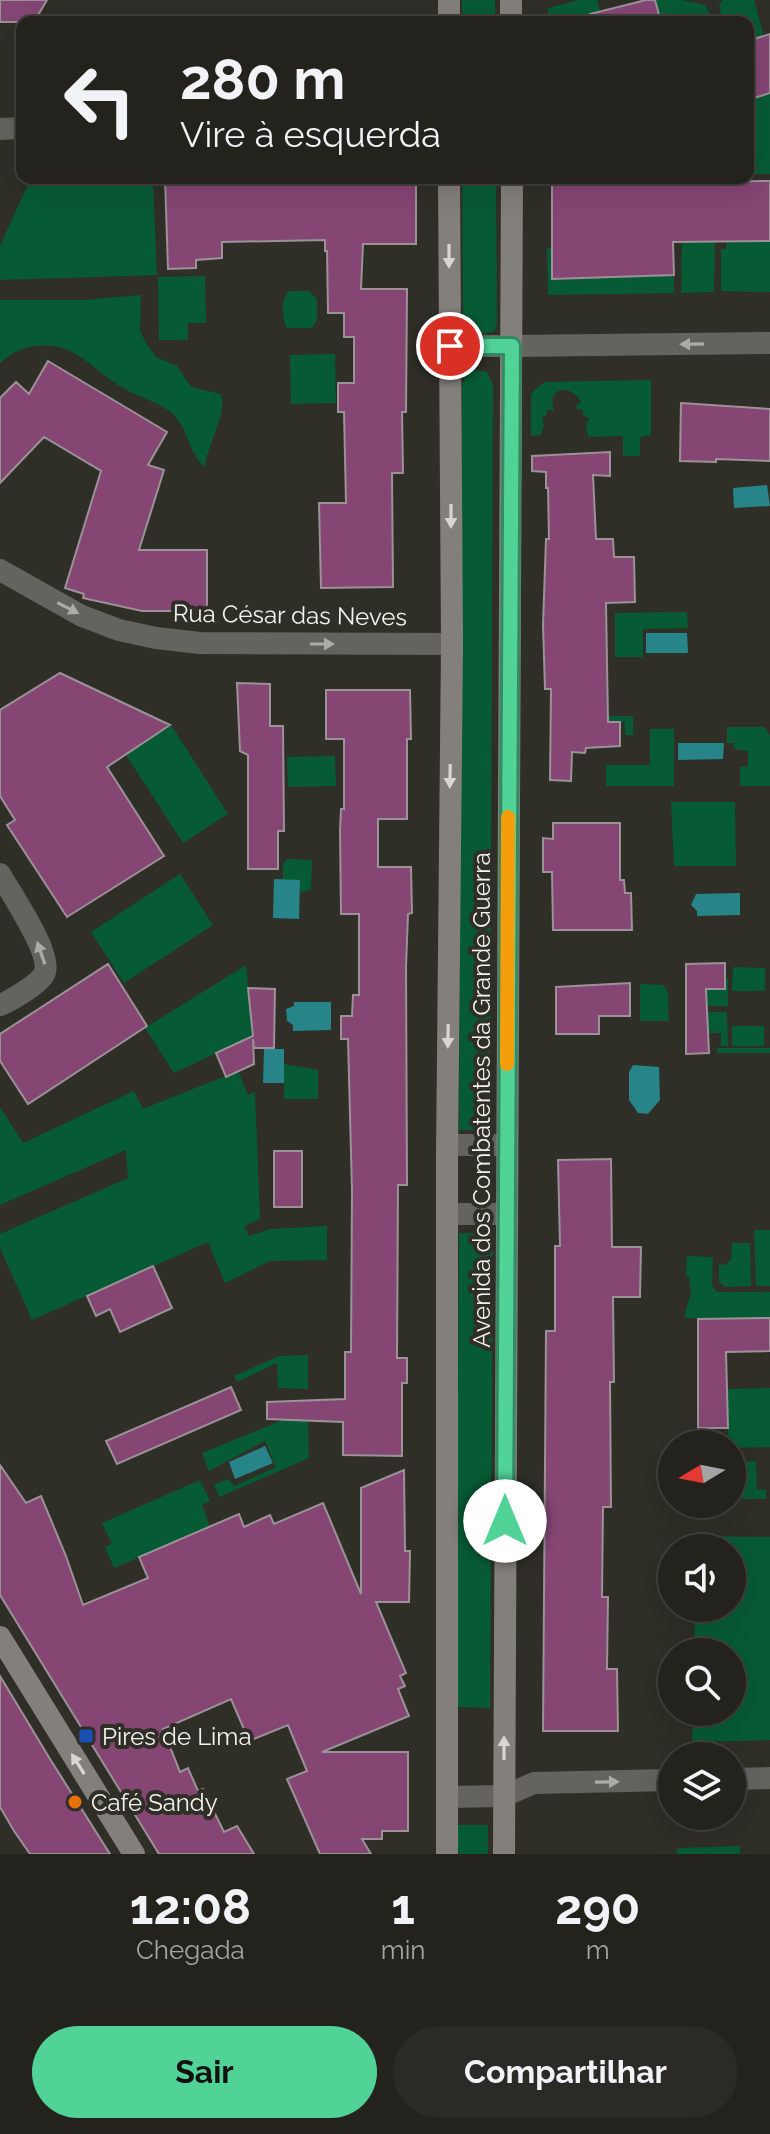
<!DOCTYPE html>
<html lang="pt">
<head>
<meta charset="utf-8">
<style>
	:root { --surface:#23221d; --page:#2b2a26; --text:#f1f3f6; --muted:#a3a4a4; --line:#403f3b; --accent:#51d398 }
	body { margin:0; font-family:Raleway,sans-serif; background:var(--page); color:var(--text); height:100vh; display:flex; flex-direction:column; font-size:30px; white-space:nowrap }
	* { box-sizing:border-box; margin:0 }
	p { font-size:26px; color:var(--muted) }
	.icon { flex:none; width:44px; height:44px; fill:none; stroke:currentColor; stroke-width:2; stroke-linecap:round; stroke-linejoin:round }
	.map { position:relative; height:1854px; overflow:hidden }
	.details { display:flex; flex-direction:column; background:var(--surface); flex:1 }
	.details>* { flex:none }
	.guide { position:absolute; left:16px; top:16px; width:738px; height:168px; border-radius:16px; box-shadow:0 8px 32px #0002,0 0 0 2px var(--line); background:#23221d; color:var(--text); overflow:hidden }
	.needle { width:52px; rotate:260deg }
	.tools { position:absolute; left:658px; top:1430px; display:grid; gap:16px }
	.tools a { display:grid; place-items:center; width:88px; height:88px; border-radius:50%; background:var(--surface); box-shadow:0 8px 32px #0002,0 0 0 2px var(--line); font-size:40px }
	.pin { position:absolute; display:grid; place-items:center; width:68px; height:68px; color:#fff; margin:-34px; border:4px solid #fff; border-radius:50%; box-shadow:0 2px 8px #0007 }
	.me { position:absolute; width:88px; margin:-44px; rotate:0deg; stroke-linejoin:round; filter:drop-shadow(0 0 6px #0008) }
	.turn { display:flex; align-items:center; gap:28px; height:168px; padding:0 32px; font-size:36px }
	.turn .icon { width:104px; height:104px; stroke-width:2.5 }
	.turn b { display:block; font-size:56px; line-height:68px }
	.eta { display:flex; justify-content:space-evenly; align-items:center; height:136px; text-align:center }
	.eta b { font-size:48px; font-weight:700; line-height:56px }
	.cta { display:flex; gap:16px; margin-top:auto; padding:16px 32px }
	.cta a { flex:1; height:92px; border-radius:48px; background:var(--accent); color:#111; font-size:32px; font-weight:700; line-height:92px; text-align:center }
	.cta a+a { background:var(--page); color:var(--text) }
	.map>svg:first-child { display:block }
</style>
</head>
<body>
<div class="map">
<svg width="770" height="1854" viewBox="0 0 770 1854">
	<rect width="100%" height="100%" fill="#2f2e27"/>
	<!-- green -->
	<path fill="#075b34" d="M462 0H495V22H462Z
		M579 0H597L601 14 566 19 565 22H548V8Z
		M655 0H682L705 5 714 22H661Z
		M723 0H754L764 36 748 41V22H723L719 5Z
		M770 93V174H748V100Z
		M43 178H49L50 186 153 181 157 275 0 280V246L27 186H43Z
		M462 178H496L497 324 495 330C486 336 469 337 463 326Z
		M595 178H632L633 275H674V293L548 295 547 248H552V279L607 278 606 183H595Z
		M726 241H770V292L721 291V249H726Z
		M682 242H715L714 292 681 293Z
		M205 276 206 323H188V340H159L158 277Z
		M289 291H309L317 299V320L312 328H287C281 318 281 299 289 291Z
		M141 295 140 331 146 343 156 357 177 366 191 387 221 394C228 414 206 446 205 468 188 451 188 429 174 415 162 403 140 398 125 389 106 379 92 363 74 353 51 340 17 344 0 364V300H84Z
		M335 354 336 403 291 404 290 355Z
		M478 370 487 372 493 385 490 1130H459L462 386C464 375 467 372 478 370Z
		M651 380V435L640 437V456H623V436L588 437 586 425 589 418 583 416V410L577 409 576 406 581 402C569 381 546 389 554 410H547L546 416 542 417 544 425 541 435 531 436V394L544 382Z
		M687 612 688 628 643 629V657H615V613Z
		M576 716H633V735H625V722H576Z
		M171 725 228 814 183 843 126 755Z
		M727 727H765L770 736V786H740V767L748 766V751L734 749V743H727Z
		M650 729H674V786H606V765H650Z
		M335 756 336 786 288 787 287 757Z
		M671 802H735L736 866H674Z
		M287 859 312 860 311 890 300 892V880H283V864Z
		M180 874 213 925 124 983 91 932Z
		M246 965 253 1036 174 1073 145 1028Z
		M733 967 765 968V991H732Z
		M725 978H728V1006H701V989H725Z
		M640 984 664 985 668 994 669 1021H640Z
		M700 1012H727L728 1046H721V1033H708V1019H700Z
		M732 1026H764V1046H732Z
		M717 1048H770V1053H717Z
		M284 1064 318 1070V1099H284Z
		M238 1071 248 1095 255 1092 260 1219 244 1226 249 1236 270 1229 327 1226V1260L270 1261 225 1283 208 1242 32 1320 0 1248V1234L128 1178 126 1150 0 1205V1107L23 1143 134 1091 143 1109Z
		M754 1230H770V1286H756Z
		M459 1233 493 1234 490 1708 456 1707Z
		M732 1243H750L751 1286 725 1287 719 1282V1264L725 1265 731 1260Z
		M687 1256 713 1257 712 1286 717 1292H770V1318H684L691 1292 689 1277 686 1276Z
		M308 1355V1389L278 1388 277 1363 237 1382 234 1376 279 1356Z
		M770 1388V1447L732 1448V1444H728L727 1389Z
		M300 1413 301 1420H308L309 1458 219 1497 214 1484 229 1479 234 1486 276 1467 265 1441 209 1471 202 1453Z
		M756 1461 757 1489 766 1490V1499H732V1462Z
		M200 1480 210 1501 202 1505 210 1527 114 1568 105 1547 112 1544 102 1523Z
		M697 1536 770 1537V1740L692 1742 693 1712H732V1652H694L695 1608H732V1548H696Z
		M457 1825H488V1854H457Z
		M740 1846V1854H677V1848Z"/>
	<!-- water -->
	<path fill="#278488" d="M767 485 770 506 734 508 733 488Z
		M646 633H687L688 653H646Z
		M678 743H724L723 759 678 760Z
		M274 879 300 880 299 919 273 918Z
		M740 893V915L697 916V911L691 905 696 894Z
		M294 1002H331V1030L293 1031V1025L287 1021 286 1009 294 1006Z
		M264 1049H284V1083H263Z
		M633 1065 659 1067 660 1100 648 1114 638 1113 629 1100V1072Z
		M265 1446 273 1463 235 1479 229 1462Z"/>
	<!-- building -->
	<path fill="#854674" stroke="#9a9297" stroke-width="2" d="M0 0H47L34 22H0Z
		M646 0H655L661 22H591L590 14Z
		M770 34V93L748 100V41Z
		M165 178H296V185H377V178H416V244H363L361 289H407L406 412H402L403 473H392L393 587 321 588 319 503H346L344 412H338V383H354V337H344V313H328L327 251H325V240L222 242V258L196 260V268L168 269Z
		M595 180V183L770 181V241L673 242 674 275 552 279V181Z
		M48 361 167 432 148 465 164 470 139 550H207V611H142L83 598 84 594 65 588 101 471 44 437 0 483V398L16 382 29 394Z
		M681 403 770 409V461L716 459V462L680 461Z
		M610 452V476L593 475 596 539H613L614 557H634L635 602 606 603 608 722H620V746L586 748 585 753 572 752 571 781 550 780 551 689H545L543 625 546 539H549L548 488H546V472L532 471V456Z
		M60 673 170 725 107 767 164 856 67 917 7 825 15 820 0 796V710Z
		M237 683 270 684V726H283L284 831H278V869H248V755L240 751Z
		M326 690H410L411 739H407V819H378V867H411L412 913 408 914 406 967 407 1185H398L397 1358H407V1383H402V1456L343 1455V1422L267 1419V1402L345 1399V1352H351L352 1191 348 1039H341V1016H352L353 995H359V914H341L340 831 341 809H344V739H326Z
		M553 823H620V880H624L625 893H631L632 930H553L552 872H543V838L553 839Z
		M725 963V989H706L709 1053 686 1054V964Z
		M108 964 147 1026 28 1104 0 1061V1034Z
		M630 983V1016H599V1034H556V987Z
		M248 988 275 989 274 1048H254L253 1039 254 1064 226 1077 216 1053 253 1036Z
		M274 1151H302V1207H274Z
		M611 1159 612 1247H641L640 1297H613L614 1382H610L611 1507H603L602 1597H608L607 1669H617L618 1731H543L546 1331H555V1246H560L558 1160Z
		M153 1266 172 1308 120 1332 110 1309 96 1316 87 1296Z
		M770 1318V1351L726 1352 728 1428H698V1319Z
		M231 1387 241 1410 117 1464 106 1441Z
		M0 1465 26 1503 41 1496 66 1556 83 1605 148 1578 139 1557 239 1514 244 1527 270 1515 274 1524 323 1503 361 1594V1488L404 1470 405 1551H410L409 1602H376L406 1673 400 1676 405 1686 398 1689 409 1716 322 1752H408V1831H382V1839H362L371 1854H320L287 1779 307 1771 288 1725 249 1741 231 1699 163 1729 180 1772 188 1768 198 1791 203 1789 224 1832 237 1826 254 1854H159L0 1595Z
		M0 1676 50 1759 110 1854H30L14 1831 0 1807Z"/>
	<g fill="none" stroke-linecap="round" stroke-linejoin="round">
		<!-- minor -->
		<path stroke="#656360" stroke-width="22" d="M0 129 22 128
			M512 346 770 343
			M0 570 82 616 119 630 156 638 200 643 452 644
			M0 874C11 894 51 951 45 972 43 982 10 1001 0 1005"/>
		<!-- tertiary -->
		<path stroke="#656360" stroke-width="22" d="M450 346H512
			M447 1145H506
			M447 1214H505
			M732 1779 770 1778
			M447 1797 504 1796 534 1783 672 1780"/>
		<!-- secondary -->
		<path stroke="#83807c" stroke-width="22" d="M449 22V0
			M511 22V0
			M0 1637 134 1854
			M447 1854V1158L452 644 449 178
			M504 1854 512 178"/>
	</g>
	<!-- one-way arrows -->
	<defs><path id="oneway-solid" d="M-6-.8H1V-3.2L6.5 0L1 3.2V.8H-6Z" transform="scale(2)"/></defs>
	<g fill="#d8d6d2">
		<use href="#oneway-solid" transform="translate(449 256) rotate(90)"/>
		<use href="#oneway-solid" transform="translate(451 516) rotate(90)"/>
		<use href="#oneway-solid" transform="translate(450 776) rotate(91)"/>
		<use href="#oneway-solid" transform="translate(448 1036) rotate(91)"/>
		<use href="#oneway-solid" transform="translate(504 1748) rotate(-90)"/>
		<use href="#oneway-solid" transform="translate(78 1764) rotate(-122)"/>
	</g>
	<g fill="#acaba8">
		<use href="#oneway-solid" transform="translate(692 344) rotate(179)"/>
		<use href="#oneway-solid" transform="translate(68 608) rotate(27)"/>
		<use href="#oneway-solid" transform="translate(322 644)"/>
		<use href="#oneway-solid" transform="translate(41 953) rotate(-109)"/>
		<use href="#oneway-solid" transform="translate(607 1782) rotate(-1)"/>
	</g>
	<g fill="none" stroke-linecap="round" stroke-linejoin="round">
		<defs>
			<path id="route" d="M450 346H512L505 1521"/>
		</defs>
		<!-- route casing -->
		<use href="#route" stroke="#358963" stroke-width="20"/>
		<!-- route -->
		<use href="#route" stroke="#51d398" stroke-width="14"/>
		<!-- slow -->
		<path stroke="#f59e0b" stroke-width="14" d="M507 1064 508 817"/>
	</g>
	<!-- markers -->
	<rect fill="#1a4fb4" stroke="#2f2e27" stroke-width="3" x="78" y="1728" width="16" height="16" rx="4"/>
	<circle fill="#e8710a" stroke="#2f2e27" stroke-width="3" cx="75" cy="1802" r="8"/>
	<g text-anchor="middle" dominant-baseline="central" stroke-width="8" stroke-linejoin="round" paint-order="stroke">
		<!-- street labels -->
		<g font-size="24" fill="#f4f3ef" stroke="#2f2e27">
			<text transform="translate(290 615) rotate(1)">Rua César das Neves</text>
			<text transform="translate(481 1100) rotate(-90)">Avenida dos Combatentes da Grande Guerra</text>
		</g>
		<!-- poi labels -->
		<g font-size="24" fill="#f4f3ef" stroke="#2f2e27" text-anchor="start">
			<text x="102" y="1736">Pires de Lima</text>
			<text x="91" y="1802">Café Sandy</text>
		</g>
	</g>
</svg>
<div class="tools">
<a><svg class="needle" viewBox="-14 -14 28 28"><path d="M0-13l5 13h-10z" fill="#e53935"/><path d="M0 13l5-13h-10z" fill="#a3a4a4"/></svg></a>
<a><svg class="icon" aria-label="sound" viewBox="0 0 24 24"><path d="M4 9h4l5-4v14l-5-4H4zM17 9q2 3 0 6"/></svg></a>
<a><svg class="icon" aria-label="search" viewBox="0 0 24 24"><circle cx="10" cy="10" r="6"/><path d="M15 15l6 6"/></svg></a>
<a><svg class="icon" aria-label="layers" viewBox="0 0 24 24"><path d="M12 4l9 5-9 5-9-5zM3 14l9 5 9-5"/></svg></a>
</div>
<div class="pin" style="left:450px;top:346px;background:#d93025"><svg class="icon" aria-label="arrive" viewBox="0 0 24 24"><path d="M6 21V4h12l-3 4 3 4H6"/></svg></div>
<svg class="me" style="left:505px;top:1521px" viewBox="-20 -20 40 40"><circle r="19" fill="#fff"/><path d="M0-13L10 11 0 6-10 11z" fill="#51d398"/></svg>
<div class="guide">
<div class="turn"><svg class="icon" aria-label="left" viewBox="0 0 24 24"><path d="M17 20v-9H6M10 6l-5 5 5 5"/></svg><div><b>280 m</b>Vire à esquerda</div></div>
</div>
</div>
<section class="details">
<div class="eta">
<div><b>12:08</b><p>Chegada</p></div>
<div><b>1</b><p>min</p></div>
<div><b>290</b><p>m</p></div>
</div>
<div class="cta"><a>Sair</a><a>Compartilhar</a></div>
</section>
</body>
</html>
